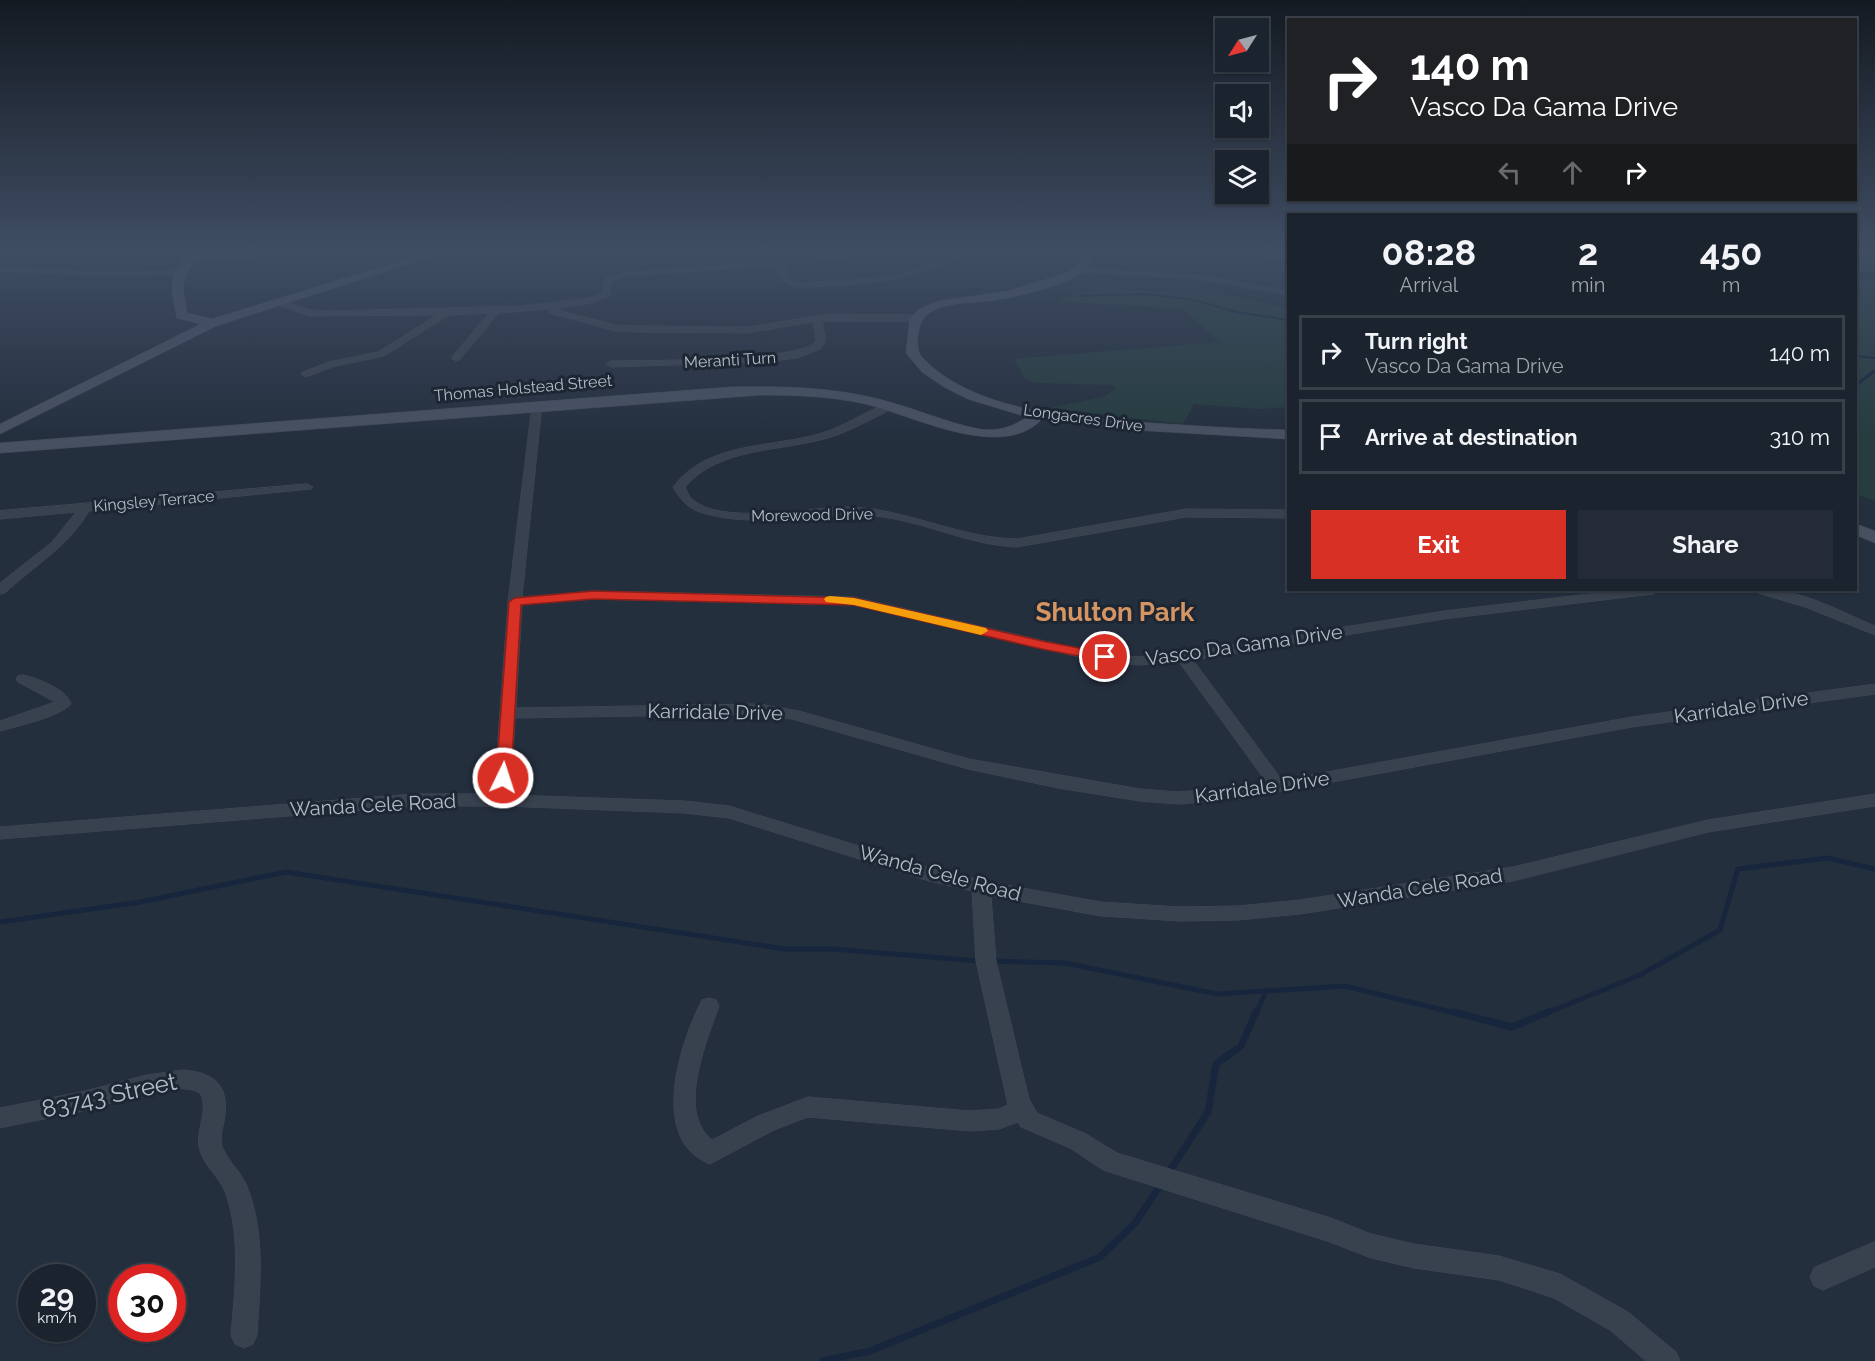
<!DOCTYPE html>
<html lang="en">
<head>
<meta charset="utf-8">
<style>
	:root { --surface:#1b232e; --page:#242b36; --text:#f1f3f6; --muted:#a0a4aa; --line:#39404a; --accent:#d93025 }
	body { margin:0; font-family:Raleway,sans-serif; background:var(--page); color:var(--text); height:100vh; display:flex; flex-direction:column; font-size:22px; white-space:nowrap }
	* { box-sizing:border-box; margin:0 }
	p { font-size:20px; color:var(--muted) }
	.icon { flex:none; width:33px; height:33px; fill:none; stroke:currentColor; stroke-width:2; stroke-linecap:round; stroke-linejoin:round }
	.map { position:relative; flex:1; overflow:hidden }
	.side { position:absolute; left:1287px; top:213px; width:570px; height:378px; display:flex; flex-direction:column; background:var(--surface); border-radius:0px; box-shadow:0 2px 4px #0004,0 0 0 2px var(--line) }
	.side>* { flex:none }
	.hud { position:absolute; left:1287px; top:18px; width:570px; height:183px; border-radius:0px; box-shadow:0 2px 4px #0004,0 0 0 2px var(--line); background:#202124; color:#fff; overflow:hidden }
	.needle { width:39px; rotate:234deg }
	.controls { position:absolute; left:1215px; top:18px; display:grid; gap:12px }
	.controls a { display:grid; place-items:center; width:54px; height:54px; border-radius:0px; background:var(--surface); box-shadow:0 2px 4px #0004,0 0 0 2px var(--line); font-size:30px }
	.speed { position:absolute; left:18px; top:1264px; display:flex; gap:12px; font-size:30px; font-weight:700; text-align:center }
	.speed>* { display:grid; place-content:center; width:78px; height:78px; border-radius:50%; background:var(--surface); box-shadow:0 2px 4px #0004,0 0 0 2px var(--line); line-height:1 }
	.speed small { font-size:15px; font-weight:400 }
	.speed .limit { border:9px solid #d22; background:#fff; color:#111 }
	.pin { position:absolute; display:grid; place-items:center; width:51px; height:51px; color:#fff; margin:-26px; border:3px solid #fff; border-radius:50%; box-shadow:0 2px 6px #0007 }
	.me { position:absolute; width:66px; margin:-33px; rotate:4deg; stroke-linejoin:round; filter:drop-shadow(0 0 4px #0008) }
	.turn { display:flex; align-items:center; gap:21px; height:126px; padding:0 24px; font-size:27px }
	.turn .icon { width:78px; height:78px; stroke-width:2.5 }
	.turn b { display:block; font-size:42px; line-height:51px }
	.lanes { display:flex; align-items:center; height:57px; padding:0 24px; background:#0003; justify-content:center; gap:30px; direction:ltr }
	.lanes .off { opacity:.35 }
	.eta { display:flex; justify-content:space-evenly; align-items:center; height:102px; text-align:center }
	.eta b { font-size:36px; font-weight:700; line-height:42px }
	.button { display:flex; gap:12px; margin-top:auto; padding:12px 24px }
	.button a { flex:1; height:69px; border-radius:0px; background:var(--accent); color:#fff; font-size:24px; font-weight:700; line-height:69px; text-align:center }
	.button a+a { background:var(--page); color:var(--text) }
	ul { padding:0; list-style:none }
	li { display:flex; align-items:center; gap:18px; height:75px; margin:0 12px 9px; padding:0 12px; border:3px solid var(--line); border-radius:0px }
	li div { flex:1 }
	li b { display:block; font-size:22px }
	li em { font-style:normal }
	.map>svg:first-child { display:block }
</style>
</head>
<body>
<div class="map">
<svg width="1875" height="1361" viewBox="0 0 1875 1361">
	<rect width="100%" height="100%" fill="#242f3e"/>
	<!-- green -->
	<path fill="#263c3f" d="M1856 256 1875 261V501L1856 494Z
		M1092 288 1214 293 1288 308V407L1261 409 1194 404 1183 424 1049 408 1104 397 1116 389 1113 385 1035 383 1024 377 1014 359 1220 342 1181 308 1058 302C1068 294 1083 296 1092 288Z"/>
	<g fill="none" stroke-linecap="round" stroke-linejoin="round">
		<!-- stream-far3 -->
		<path stroke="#17263c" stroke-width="2" d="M1081 296 1146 294 1194 300 1236 312 1288 320
			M1856 356 1875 358
			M1871 374 1875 371"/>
		<!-- stream-far2 -->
		<path stroke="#17263c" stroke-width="3" d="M1856 385 1873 372"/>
		<!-- stream-far1 -->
		<path stroke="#17263c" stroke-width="5" d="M0 922 140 902 286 872 785 949H833L979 961
			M991 961 1065 963 1217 994 1345 986 1459 1014
			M1256 1014 1266 991
			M1544 1014 1640 975 1720 930 1738 869 1828 858 1875 869"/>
		<!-- stream -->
		<path stroke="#17263c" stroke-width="7" d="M1453 1012 1512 1027 1548 1012
			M1169 1172 1208 1112 1216 1064 1241 1046 1256 1012
			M822 1361 870 1351 1100 1257 1136 1222 1161 1184"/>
		<!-- river -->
		<path fill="#17263c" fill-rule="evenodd" d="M1856 270 1875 273V281L1856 278Z"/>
		<defs>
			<path id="street" d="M318 248H347L343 250 192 262 188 260 192 258Z
				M864 248H875L845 258 783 265 788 277 796 283 891 277 912 271 960 252 964 248H972C965 257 955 260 944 264 896 283 846 287 794 287L781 280 776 266 626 276 611 282 610 296 591 303 553 309 616 325 637 326 748 327 829 314 917 315 921 318 917 321H822L826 341 820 349 797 358 763 362 611 367 606 364 611 361C643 360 802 362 816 341L813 322 748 333 637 332 616 331 549 313 550 309 499 313 459 360 456 361 451 358 489 313 449 315 384 356 335 366 306 377 301 374 303 372 329 362 378 352 437 315 309 316 270 302 274 299 310 310 329 311 522 306 589 298 603 293 604 279 625 272 814 259Z
				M1215 248H1233L1288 256V260Z
				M0 267 103 272 180 270 184 272 180 274 103 276 0 271Z
				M1080 268 1198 275 1288 291V295L1198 279 1077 272 1076 270Z
				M537 402 542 405 522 597 593 591 854 597 1092 652 1139 657 1183 653 1444 611 1623 590H1660L1653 594 1444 619 1193 660 1282 780 1632 717 1875 684V694L1632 727 1240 799 1178 804 1140 801 1058 788 968 769 792 719 758 714 515 718 511 795 684 801 729 806 937 870 994 883 1101 902 1180 907 1238 906 1300 900 1513 867 1708 820 1875 794V806L1708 832 1513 881 1300 914 1238 920 1180 921 1101 916 991 896 996 961 1029 1099 1037 1113 1086 1134 1117 1153 1331 1218 1371 1234 1414 1244 1499 1256 1560 1274 1628 1312 1676 1352 1680 1361H1646L1610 1330 1554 1298 1499 1280 1414 1268 1371 1258 1330 1242 1103 1170 1070 1148 1021 1127 1018 1122 999 1129 970 1131 808 1117 774 1130 710 1164C648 1140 680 1043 702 1000L709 998 716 1000 719 1006C707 1041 676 1111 712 1140L758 1116 808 1097 970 1111 999 1109 1008 1105 976 961 972 891 929 881 729 818 684 813 502 806H413L0 839V827L413 794H494L508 602 532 405ZM593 599 854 605 1092 660 1139 665 1179 662 1267 783 1240 787 1178 792 1140 789 969 759 799 711 758 704 516 708 522 605Z
				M890 403 894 404V408C873 418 853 430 831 437 783 452 720 446 685 487 687 491 689 496 692 499 720 525 806 508 841 507 903 506 956 538 1017 539L1186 509 1288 510V518L1186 517 1017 547C967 545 924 521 875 516 818 510 759 530 703 513 688 509 681 500 673 487 707 441 772 448 822 433 846 426 866 410 890 403Z
				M307 484 313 487 311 489 89 511C68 547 35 565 5 593L0 594V583L52 542 76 512 0 519V511Z
				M1756 590C1796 586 1839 611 1875 626V635L1805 607 1758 593Z
				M23 675C37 678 67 689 71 704 59 717 18 726 0 731V721L55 702 18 682 16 679 18 676Z
				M184 1070C218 1073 230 1088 224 1122 222 1130 219 1141 223 1149 229 1162 240 1171 246 1184 266 1232 260 1284 257 1335L253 1344 244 1348 235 1344 231 1335C235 1288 241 1239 226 1194 220 1177 203 1166 199 1147 196 1129 209 1110 200 1093 176 1078 106 1106 78 1112 52 1118 26 1122 0 1128V1108L81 1092 147 1075Z
				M1875 1242V1267L1823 1290 1814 1286 1810 1277 1814 1268Z"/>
			<path id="secondary" d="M192 248H202L185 277 183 287 187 313 212 319 443 248H458L216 326 0 434V424L201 324 177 318 172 293 173 277Z
				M1088 248H1098C1094 258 1089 268 1080 274 1063 286 1009 299 988 301 969 303 946 302 929 313 918 320 915 343 920 355 973 414 1078 417 1151 423 1197 426 1242 429 1288 430V439L1134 430 1041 420C999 462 912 414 861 403 828 396 794 395 760 395L0 453V443L731 387C782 386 832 387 882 400 914 408 947 423 979 429 997 432 1013 427 1027 417L968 399 944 387 922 372 906 353 910 319 919 309 939 301 1008 291 1069 272 1081 261Z
				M1856 524 1875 531V543L1856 535Z"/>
		</defs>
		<!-- street casing -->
		<use href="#street" stroke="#414a57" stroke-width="1"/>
		<!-- secondary casing -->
		<use href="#secondary" stroke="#414a57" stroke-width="1"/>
		<!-- street -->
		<use href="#street" fill="#38414e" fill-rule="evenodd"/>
		<!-- secondary -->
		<use href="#secondary" fill="#465061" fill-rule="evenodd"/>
	</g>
	<!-- sky -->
	<linearGradient id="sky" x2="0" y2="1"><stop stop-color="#141a22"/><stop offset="0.57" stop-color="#3f4d63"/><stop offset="1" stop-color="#3f4d63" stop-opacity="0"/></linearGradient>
	<rect width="1875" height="438" fill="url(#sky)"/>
	<!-- route -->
	<path fill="#d93025" stroke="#8d1f18" stroke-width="1.5" d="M593 591 854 598 1042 641 1105 653 1112 657 1105 661 1042 649 854 605 593 599 521 605 511 778 503 783 498 782 496 778 509 602 515 598Z"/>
	<!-- slow -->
	<path fill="#f59e0b" d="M830 596 854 598 986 628 988 631 981 635 854 605 826 602 824 599 826 597Z"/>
	<g text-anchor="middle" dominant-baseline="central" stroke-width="6" stroke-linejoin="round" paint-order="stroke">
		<!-- far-street labels -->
		<g font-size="16" fill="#b4bcc9" stroke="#1d2633">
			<text transform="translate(730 360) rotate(-3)">Meranti Turn</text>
			<text transform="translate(523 388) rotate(-5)">Thomas Holstead Street</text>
			<text transform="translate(1083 418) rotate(8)">Longacres Drive</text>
			<text transform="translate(154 501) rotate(-5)">Kingsley Terrace</text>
			<text transform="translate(812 515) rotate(-1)">Morewood Drive</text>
		</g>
		<!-- street labels -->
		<g font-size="20" fill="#b4bcc9" stroke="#1d2633">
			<text transform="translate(1244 645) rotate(-8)">Vasco Da Gama Drive</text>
			<text transform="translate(1741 707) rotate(-8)">Karridale Drive</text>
			<text transform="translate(715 712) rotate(1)">Karridale Drive</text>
			<text transform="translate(1262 787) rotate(-8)">Karridale Drive</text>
			<text transform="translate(373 805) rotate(-3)">Wanda Cele Road</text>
			<text transform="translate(940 873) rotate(15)">Wanda Cele Road</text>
			<text transform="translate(1420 888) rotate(-9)">Wanda Cele Road</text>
		</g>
		<!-- near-street labels -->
		<g font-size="24" fill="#b4bcc9" stroke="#1d2633">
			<text transform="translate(109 1095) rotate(-12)">83743 Street</text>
		</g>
		<!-- district labels -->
		<g font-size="26" font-weight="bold" fill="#d59563" stroke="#1d2633">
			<text x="1115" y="612">Shulton Park</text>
		</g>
	</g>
</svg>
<div class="controls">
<a><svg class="needle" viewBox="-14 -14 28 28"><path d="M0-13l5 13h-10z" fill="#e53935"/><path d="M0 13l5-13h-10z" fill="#a0a4aa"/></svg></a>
<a><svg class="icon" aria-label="sound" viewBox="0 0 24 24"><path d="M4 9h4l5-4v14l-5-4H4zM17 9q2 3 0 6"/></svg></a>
<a><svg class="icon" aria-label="layers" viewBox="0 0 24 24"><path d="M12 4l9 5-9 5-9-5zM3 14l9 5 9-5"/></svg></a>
</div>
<div class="speed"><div>29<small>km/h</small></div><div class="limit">30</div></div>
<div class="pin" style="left:1105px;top:657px;background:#d93025"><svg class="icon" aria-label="arrive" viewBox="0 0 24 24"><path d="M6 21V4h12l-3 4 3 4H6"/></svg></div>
<svg class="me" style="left:503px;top:778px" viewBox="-20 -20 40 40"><circle r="17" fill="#d93025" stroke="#fff" stroke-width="3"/><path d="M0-11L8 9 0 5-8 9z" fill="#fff"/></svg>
<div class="hud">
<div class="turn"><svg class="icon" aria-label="right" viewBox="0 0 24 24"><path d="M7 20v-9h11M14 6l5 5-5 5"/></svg><div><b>140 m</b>Vasco Da Gama Drive</div></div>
<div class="lanes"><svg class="icon off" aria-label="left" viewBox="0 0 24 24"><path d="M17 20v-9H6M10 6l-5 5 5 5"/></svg><svg class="icon off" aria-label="ahead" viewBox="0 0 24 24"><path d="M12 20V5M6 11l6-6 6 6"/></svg><svg class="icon" aria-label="right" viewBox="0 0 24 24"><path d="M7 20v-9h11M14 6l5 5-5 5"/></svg></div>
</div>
<section class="side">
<div class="eta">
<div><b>08:28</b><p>Arrival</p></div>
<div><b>2</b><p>min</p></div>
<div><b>450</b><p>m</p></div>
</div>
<ul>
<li><svg class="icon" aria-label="right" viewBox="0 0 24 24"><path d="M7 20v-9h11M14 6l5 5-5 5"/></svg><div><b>Turn right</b><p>Vasco Da Gama Drive</p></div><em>140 m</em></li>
<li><svg class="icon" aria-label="arrive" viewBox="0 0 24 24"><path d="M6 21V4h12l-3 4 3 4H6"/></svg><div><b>Arrive at destination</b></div><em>310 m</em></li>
</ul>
<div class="button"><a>Exit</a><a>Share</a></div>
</section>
</div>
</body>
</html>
